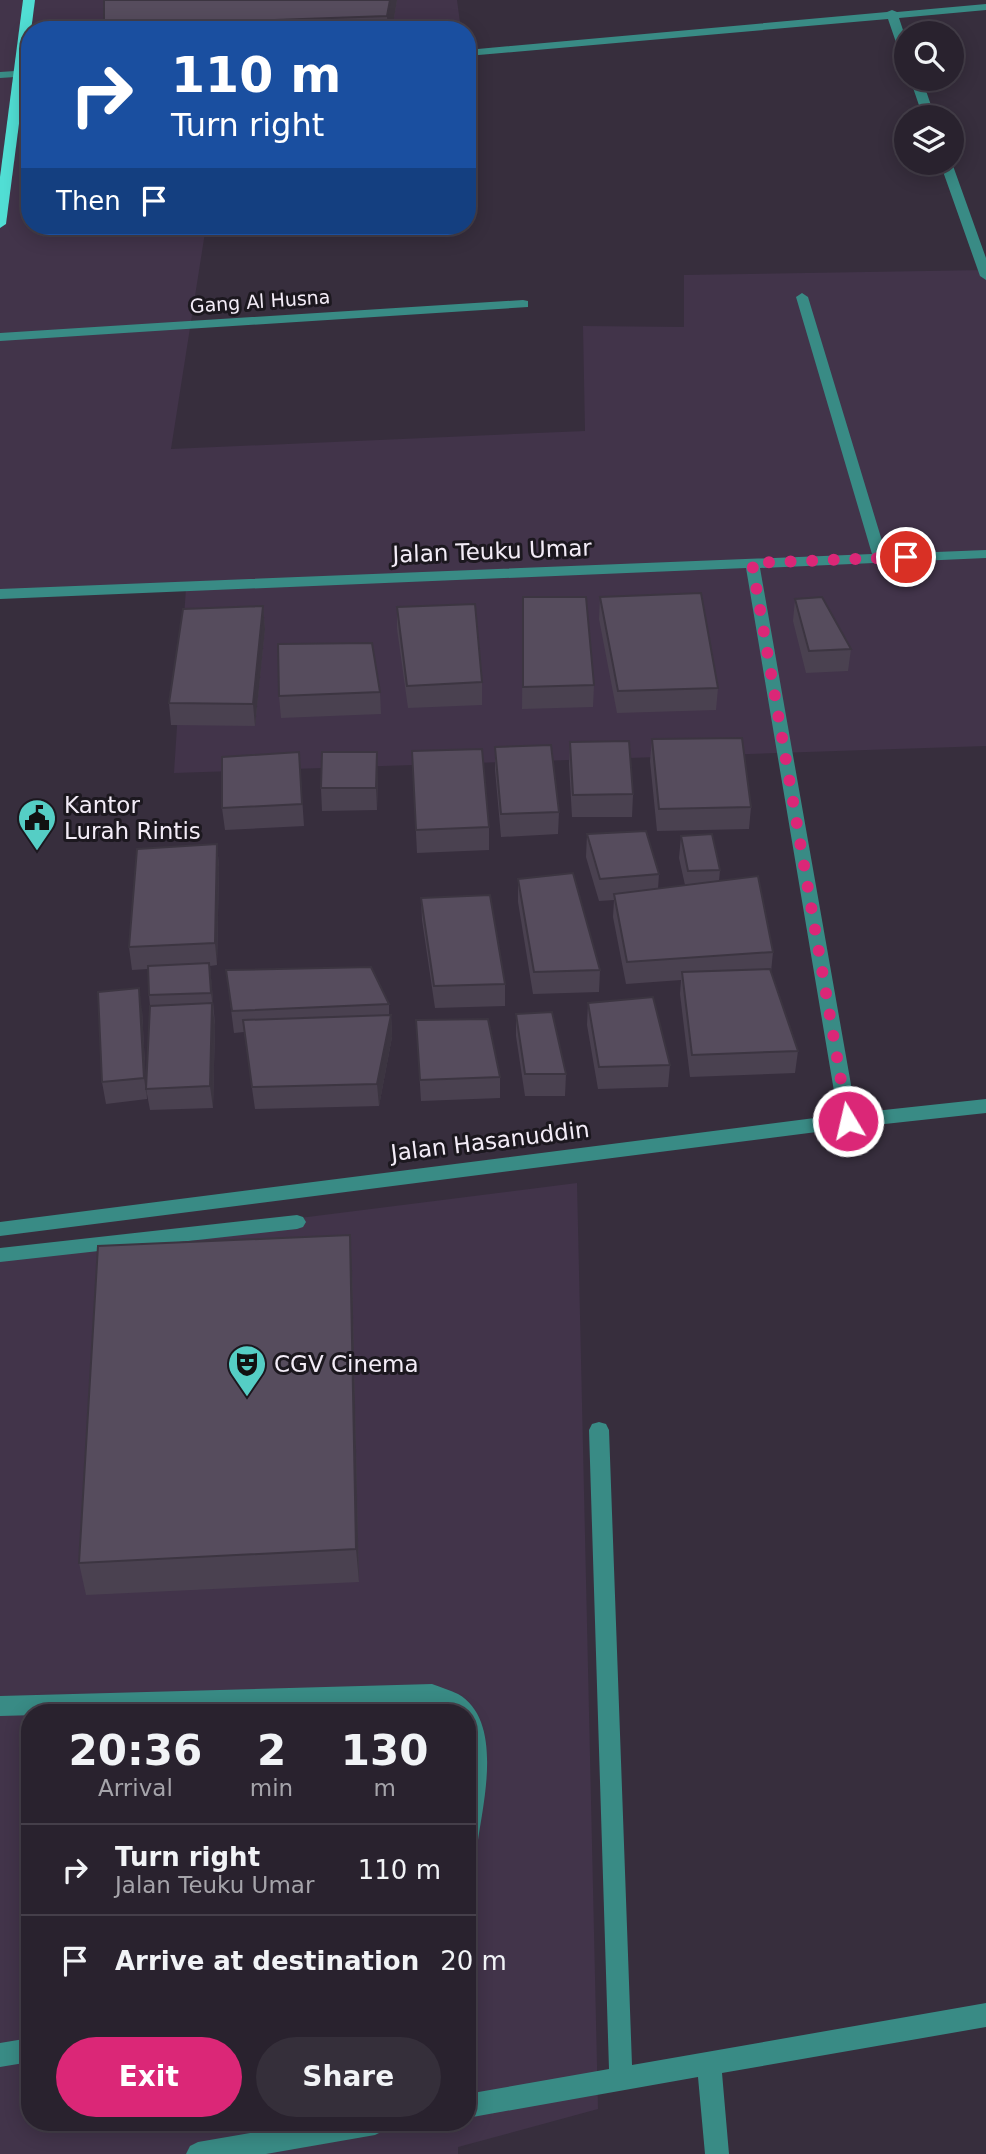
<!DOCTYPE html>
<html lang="en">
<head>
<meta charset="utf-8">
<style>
	:root { --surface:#29222e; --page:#352f3a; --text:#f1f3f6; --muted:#a5a4aa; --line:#453f4a; --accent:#db2777 }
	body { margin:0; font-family:"DejaVu Sans",sans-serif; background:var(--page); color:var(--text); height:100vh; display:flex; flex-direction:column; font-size:26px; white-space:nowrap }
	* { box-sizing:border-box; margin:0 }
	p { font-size:23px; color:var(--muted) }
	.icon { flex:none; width:38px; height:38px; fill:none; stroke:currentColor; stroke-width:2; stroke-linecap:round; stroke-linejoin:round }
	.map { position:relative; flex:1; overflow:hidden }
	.panel { position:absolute; left:21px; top:1704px; width:455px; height:427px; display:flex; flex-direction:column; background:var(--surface); border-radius:28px; box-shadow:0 4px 18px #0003,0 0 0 2px var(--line) }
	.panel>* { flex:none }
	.banner { position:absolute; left:21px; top:21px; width:455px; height:214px; border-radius:28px; box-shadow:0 4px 18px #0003,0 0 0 2px var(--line); background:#1a4fa0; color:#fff; overflow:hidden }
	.buttons { position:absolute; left:894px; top:21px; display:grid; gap:14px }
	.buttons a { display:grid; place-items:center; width:70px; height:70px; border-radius:50%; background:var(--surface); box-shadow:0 4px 18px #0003,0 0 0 2px var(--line); font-size:35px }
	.pin { position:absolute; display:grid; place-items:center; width:60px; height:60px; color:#fff; margin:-30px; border:4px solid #fff; border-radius:50%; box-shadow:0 2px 7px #0007 }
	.me { position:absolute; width:77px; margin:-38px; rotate:351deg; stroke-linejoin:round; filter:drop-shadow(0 0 5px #0008) }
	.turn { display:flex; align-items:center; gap:24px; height:147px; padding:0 35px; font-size:32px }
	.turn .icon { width:91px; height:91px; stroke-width:2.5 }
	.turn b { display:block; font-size:49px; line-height:60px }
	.then { display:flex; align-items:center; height:66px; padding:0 35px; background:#0003; gap:14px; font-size:26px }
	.eta { display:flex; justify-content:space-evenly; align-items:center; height:119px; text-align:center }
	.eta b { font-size:42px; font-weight:700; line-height:49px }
	.primary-button { display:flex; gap:14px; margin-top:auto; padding:14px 35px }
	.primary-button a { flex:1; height:80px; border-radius:42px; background:var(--accent); color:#fff; font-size:28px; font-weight:700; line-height:80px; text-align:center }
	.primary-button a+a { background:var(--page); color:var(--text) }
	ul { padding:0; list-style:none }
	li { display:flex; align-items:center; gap:21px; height:91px; padding:0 35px; border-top:2px solid var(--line) }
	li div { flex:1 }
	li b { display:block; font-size:26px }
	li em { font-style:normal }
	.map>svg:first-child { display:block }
</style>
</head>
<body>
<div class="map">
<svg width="986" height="2154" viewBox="0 0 986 2154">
	<rect width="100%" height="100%" fill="#372e3d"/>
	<!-- built -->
	<path fill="#42344a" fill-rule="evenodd" d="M0 0H457L461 30H30V226H206L171 449 585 431 583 326 684 327V275L986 270V746L174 773 186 587 0 598Z
		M577 1183 598 2109 458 2147V2154H0V1256ZM30 1713H467V2123H30Z"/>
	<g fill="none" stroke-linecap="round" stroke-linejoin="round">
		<!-- minor -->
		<path fill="#398b85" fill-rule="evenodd" d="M986 4V10L899 18 906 39V57L900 54 888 19 467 56V50L887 12 892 10 897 12Z
			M30 70V76L0 78V72Z
			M910 79H922L935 117H923Z
			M940 163H952L986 258V280L980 276Z
			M802 293 808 297 886 554 986 550V558L760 568 856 1113 986 1099V1113L848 1128 0 1236V1222L838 1115 746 568 0 599V589L872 554 796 297Z
			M523 300 528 301V307L0 341V333Z
			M297 1215 303 1217 306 1222 303 1227 297 1229 0 1262V1248Z
			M599 1422 606 1424 609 1430 632 2065 986 2003V2027L722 2073 729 2154H705L698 2077 467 2118V2094L609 2069 589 1430 592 1424Z
			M432 1684C440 1687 450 1690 458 1694 503 1720 484 1799 478 1840L475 1847 467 1850V1713H449L432 1704 0 1716V1696Z
			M30 2038V2062L0 2067V2043Z
			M308 2123H387L383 2131 375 2135 266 2154H186L190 2146 198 2142Z"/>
		<!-- major -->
		<path fill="#51ded4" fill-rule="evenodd" d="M23 0H35L6 224 0 228V177Z"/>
	</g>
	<!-- wall -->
	<path fill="#4a4150" d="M104 0H397L392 30H105Z
		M523 597 594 685 593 707 522 709Z
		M600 597 718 688 716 710 617 713 599 619Z
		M795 599 851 649 848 671 806 673 793 621Z
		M263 606 265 629 255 726 171 725 169 703Z
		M397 607 482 682V705L408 708 397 629Z
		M380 692 381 714 281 718 279 696Z
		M652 739 751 807 749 829 657 831 650 761Z
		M570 742 633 794 632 817H572L569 764Z
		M495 747 559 812 558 834 501 837 495 770Z
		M299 752 304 826 225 830 222 808Z
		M378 774 377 810 322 811 321 788Z
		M413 774 489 827V850L417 853Z
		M587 834 659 874 658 889 685 885 679 858 681 836 720 870 719 881 773 952 771 972 798 1051 795 1073 690 1077 680 994 681 980 626 984 613 917 614 900 599 901 586 857Z
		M217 844 219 867 217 965 210 966 215 1025 213 1108 150 1110 147 1094V1099L106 1104 102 1082 142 1010 146 1084 150 1006 149 995 148 969 132 970 129 947Z
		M518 879 600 970 599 992 533 994 518 902Z
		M421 898 505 984V1006L435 1008 422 920Z
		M226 970 389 1004V1015H391L392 1037 379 1106 255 1109 244 1032 234 1033Z
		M588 1003 670 1065 668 1087 598 1089 587 1025Z
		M516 1014 566 1074 565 1096H525L516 1036Z
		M416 1020 500 1077V1098L421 1101Z
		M352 1270 359 1582 86 1595 79 1563Z"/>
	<!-- shaded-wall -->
	<path fill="#3c3541" d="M390 0H397L392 30H388L387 16Z
		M263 606 265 629 255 726 253 704Z
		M377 752 378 774 377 810 376 788Z
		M217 844 219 867 217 965 215 943Z
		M209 963 212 985 214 1015 211 993Z
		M139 988 142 1010 147 1099 144 1078Z
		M212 1003 215 1025 213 1108 210 1086Z
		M391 1015 392 1037 379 1106 377 1084Z
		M350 1235 352 1270 359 1582 356 1549Z"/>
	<!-- building -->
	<path fill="#564c5d" stroke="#3c3541" stroke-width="2" d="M104 0H390L387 16 104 26Z
		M701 593 718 688 618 691 600 597Z
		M523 597H586L594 685 523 687Z
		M822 597 851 649 809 651 795 599Z
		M475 604 482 682 407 686 397 607Z
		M263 606 253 704 169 703 183 609Z
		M372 643 380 692 279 696 278 644Z
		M742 738 751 807 659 809 652 739Z
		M629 741 633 794 573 795 570 742Z
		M551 745 559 812 501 814 495 747Z
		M482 749 489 827 416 830 412 751Z
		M299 752 302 804 222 808V757Z
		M322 752H377L376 788H321Z
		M646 831 659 874 600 879 587 834Z
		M712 834 720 870 688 871 681 836Z
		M217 844 215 943 129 947 137 849Z
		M573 873 600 970 534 972 518 879Z
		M758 876 773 952 627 962 614 894Z
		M490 895 505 984 434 986 421 898Z
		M209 963 211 993 149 995 148 966Z
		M371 967 389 1004 232 1011 226 970Z
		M770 969 798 1051 692 1055 682 972Z
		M139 988 144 1078 102 1082 98 992Z
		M653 997 670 1065 599 1067 588 1003Z
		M212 1003 210 1086 146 1089 150 1006Z
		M552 1012 566 1074H525L516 1014Z
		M391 1015 377 1084 252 1087 243 1020Z
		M488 1019 500 1077 420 1080 416 1020Z
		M350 1235 356 1549 79 1563 98 1246Z"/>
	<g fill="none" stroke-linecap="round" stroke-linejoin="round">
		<!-- route -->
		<path stroke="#db2777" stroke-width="12" stroke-dasharray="0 21.6" d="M848 1121 752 563 906 557"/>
	</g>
	<!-- icons -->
	<defs>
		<symbol id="civic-pin" viewBox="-11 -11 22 30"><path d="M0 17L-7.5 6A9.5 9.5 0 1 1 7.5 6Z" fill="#55cec5" stroke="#1c181f"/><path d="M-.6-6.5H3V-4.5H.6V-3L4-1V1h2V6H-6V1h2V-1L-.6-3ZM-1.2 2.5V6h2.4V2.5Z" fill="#111"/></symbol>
		<symbol id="theatre-pin" viewBox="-11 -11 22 30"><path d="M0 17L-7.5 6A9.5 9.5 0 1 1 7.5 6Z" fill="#55cec5" stroke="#1c181f"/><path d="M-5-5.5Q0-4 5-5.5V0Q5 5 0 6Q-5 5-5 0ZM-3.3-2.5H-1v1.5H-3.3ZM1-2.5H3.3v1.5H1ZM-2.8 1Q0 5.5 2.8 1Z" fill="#111"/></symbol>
	</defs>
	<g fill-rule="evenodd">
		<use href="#civic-pin" x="15" y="796" width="44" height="60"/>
		<use href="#theatre-pin" x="225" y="1342" width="44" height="60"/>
	</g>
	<g text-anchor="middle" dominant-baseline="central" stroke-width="6" stroke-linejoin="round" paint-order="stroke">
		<!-- far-street labels -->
		<g font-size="19" fill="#f3ecf7" stroke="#1c181f">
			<text transform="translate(260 301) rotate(-4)">Gang Al Husna</text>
		</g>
		<!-- street labels -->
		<g font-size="23" fill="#f3ecf7" stroke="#1c181f">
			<text transform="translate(492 551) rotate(-2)">Jalan Teuku Umar</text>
			<text transform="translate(490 1141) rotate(-7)">Jalan Hasanuddin</text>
		</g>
		<!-- poi labels -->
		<g font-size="23" fill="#f3ecf7" stroke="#1c181f" text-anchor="start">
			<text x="64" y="805">Kantor<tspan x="64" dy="26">Lurah Rintis</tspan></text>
			<text x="274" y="1364">CGV Cinema</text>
		</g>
	</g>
</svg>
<div class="buttons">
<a><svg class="icon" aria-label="search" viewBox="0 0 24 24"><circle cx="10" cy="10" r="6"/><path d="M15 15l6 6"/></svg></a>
<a><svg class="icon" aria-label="layers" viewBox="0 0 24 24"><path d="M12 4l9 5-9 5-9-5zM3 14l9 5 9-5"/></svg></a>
</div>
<div class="pin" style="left:906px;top:557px;background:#d93025"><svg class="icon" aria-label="arrive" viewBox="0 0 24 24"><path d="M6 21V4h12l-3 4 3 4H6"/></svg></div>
<svg class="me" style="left:848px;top:1121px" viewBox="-20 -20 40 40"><circle r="17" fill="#db2777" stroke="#fff" stroke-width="3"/><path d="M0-11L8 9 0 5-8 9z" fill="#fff"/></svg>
<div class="banner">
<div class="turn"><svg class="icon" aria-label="right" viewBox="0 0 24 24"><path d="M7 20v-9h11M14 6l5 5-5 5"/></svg><div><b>110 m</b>Turn right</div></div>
<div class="then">Then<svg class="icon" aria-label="arrive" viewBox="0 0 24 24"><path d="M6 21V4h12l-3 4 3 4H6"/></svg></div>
</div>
<section class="panel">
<div class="eta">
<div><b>20:36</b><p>Arrival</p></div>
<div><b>2</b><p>min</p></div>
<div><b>130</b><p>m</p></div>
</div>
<ul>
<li><svg class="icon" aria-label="right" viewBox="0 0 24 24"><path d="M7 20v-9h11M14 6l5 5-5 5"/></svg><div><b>Turn right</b><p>Jalan Teuku Umar</p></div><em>110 m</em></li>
<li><svg class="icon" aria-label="arrive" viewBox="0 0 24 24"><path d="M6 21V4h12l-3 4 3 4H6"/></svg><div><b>Arrive at destination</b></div><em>20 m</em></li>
</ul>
<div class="primary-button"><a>Exit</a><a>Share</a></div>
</section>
</div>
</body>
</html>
